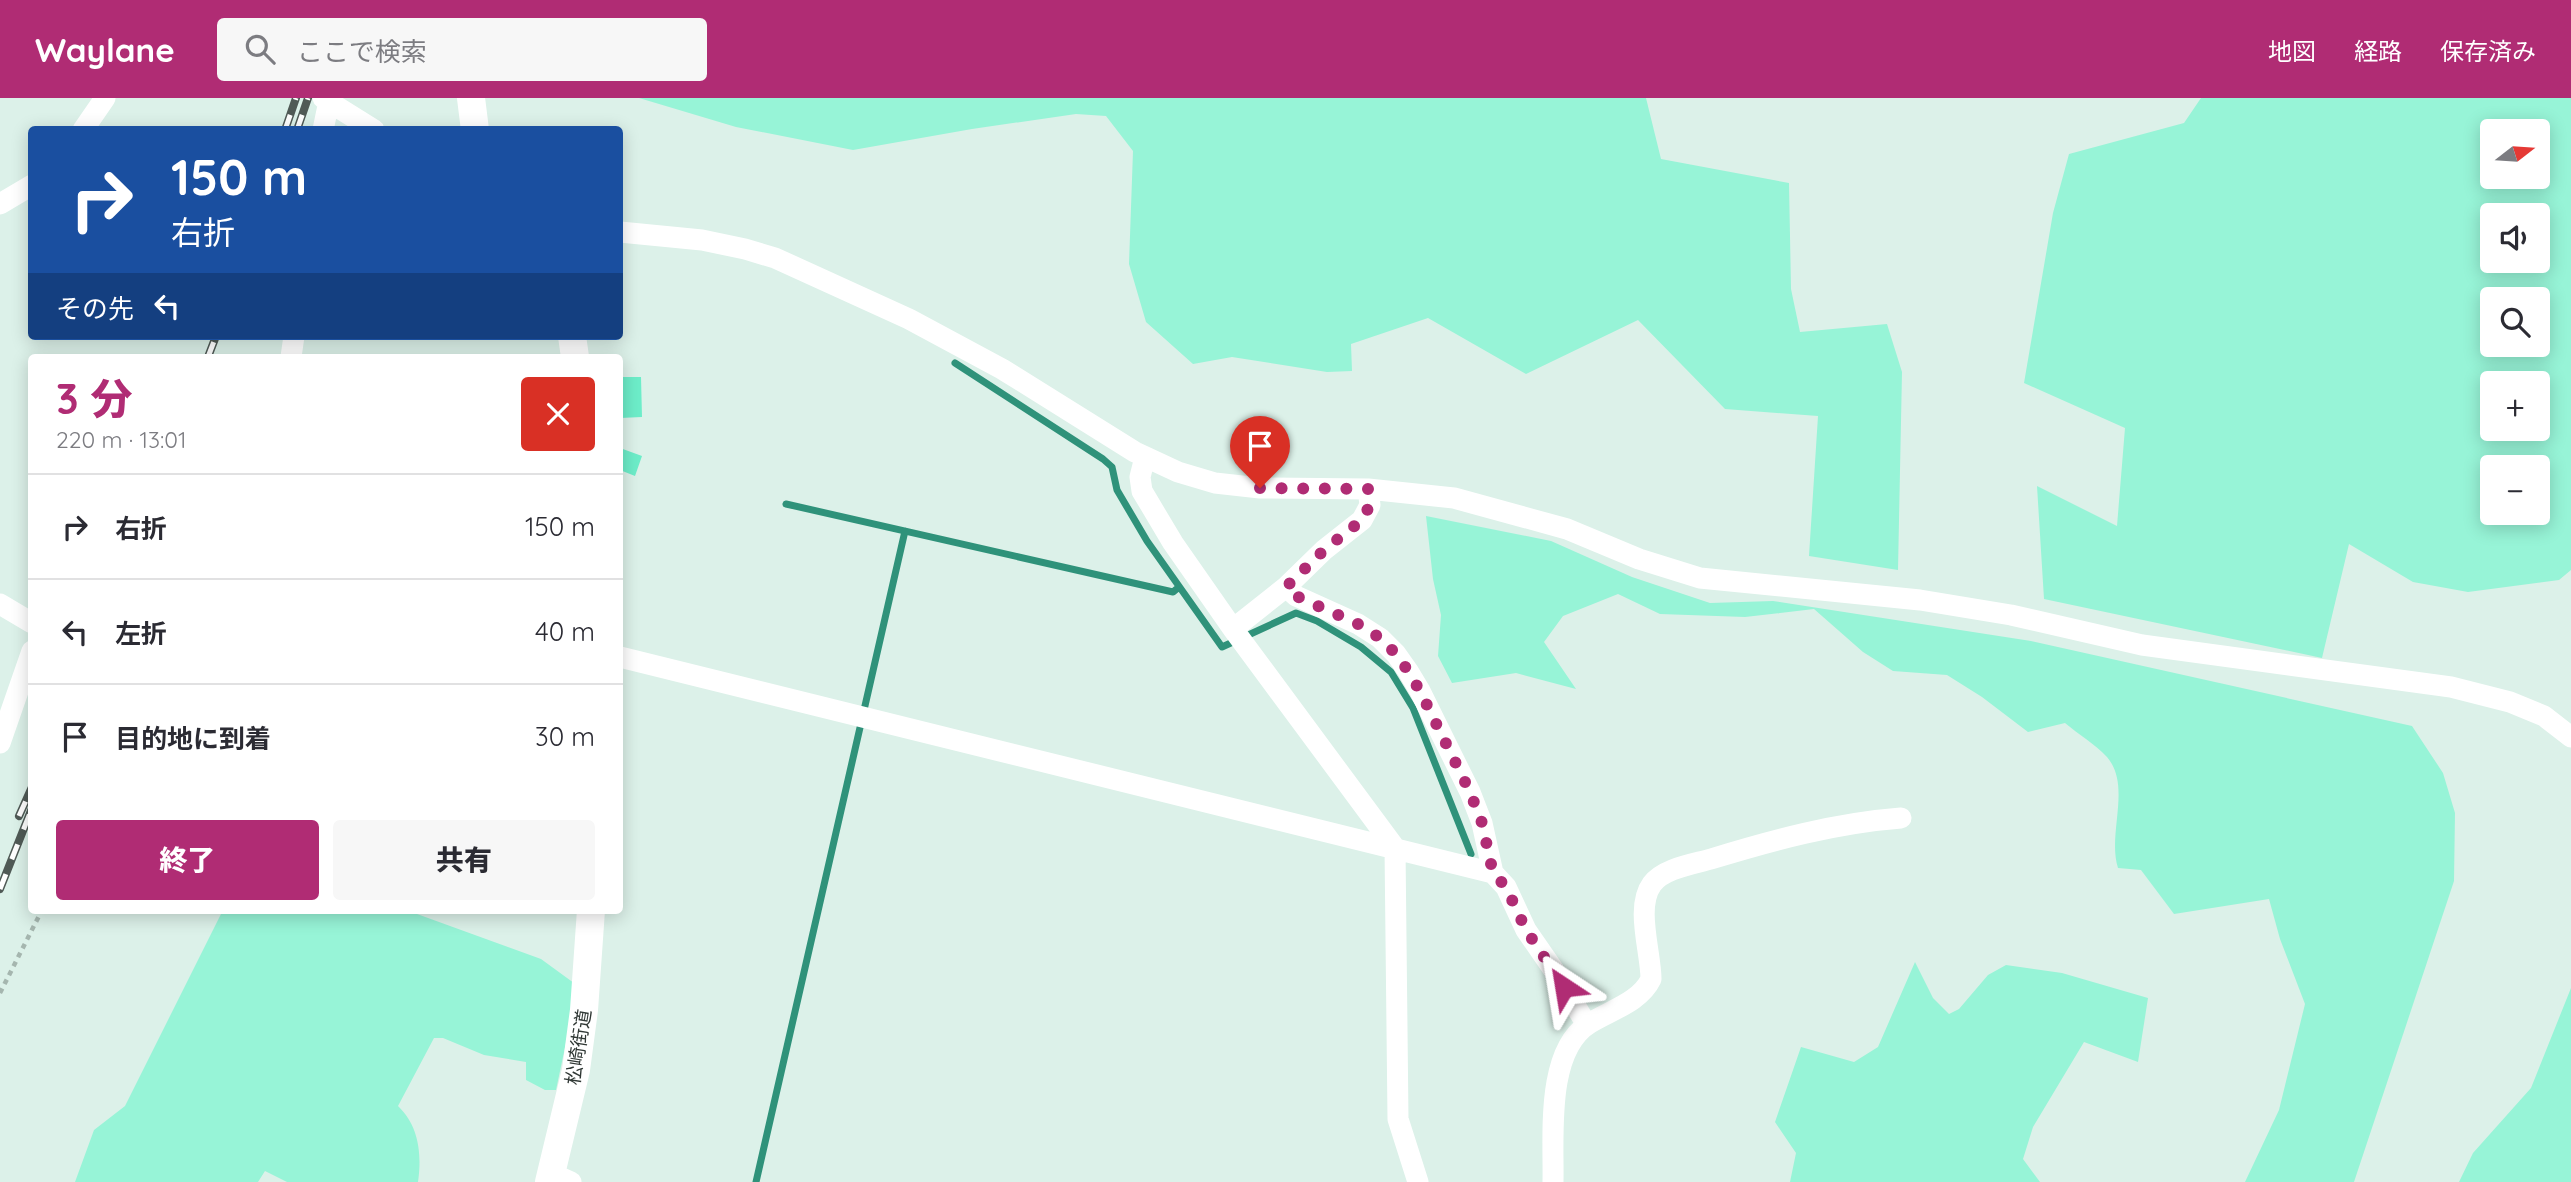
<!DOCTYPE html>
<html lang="ja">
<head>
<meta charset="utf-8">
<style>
	:root { --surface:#fff; --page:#f7f7f7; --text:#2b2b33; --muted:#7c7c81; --line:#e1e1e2; --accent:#b02c74 }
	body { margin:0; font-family:Quicksand,"Noto Sans JP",sans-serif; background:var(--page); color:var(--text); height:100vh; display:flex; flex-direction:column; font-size:26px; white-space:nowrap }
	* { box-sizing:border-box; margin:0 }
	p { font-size:23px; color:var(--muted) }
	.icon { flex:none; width:38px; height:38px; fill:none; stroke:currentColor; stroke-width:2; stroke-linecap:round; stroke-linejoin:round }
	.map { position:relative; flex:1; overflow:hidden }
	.side { position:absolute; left:28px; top:256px; width:595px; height:560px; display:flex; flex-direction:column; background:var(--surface); border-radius:7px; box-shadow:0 4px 18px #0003 }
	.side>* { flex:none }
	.hud { position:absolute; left:28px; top:28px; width:595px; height:214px; border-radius:7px; box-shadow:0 4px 18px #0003; background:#1a4fa0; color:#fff; overflow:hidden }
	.needle { width:46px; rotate:73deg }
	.fabs { position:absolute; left:2480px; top:21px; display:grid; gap:14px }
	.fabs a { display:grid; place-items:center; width:70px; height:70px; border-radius:7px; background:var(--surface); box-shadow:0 4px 18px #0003; font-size:35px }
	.pin { position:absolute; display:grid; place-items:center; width:60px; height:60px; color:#fff; margin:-72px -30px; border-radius:50% 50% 50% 0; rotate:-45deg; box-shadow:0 0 7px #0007 }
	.pin .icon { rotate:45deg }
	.me { position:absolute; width:77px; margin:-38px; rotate:327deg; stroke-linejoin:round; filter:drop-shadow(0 0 5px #0008) }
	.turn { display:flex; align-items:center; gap:24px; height:147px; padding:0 28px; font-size:32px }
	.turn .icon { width:91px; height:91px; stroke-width:2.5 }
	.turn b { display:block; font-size:49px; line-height:60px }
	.then { display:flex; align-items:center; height:66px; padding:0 28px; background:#0003; gap:14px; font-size:26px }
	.round { display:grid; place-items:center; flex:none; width:74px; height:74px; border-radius:7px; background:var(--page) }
	.headline { display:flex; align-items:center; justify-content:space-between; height:119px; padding:0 28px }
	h1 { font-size:42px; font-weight:800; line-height:52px; color:var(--accent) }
	.button { display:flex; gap:14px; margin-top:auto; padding:14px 28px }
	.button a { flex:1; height:80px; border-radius:7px; background:var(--accent); color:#fff; font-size:28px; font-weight:800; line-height:80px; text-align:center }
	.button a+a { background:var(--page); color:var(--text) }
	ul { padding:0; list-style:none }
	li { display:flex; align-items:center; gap:21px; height:105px; padding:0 28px; border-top:2px solid var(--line) }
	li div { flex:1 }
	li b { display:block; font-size:26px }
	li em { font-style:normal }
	header { display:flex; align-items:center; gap:42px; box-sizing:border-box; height:98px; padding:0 35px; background:var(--accent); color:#fff }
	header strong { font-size:33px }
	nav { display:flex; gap:38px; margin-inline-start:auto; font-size:24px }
	.search { width:490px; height:63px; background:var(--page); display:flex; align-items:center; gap:18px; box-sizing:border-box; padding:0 24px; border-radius:7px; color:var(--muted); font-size:26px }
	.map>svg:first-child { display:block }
</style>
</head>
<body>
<header>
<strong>Waylane</strong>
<div class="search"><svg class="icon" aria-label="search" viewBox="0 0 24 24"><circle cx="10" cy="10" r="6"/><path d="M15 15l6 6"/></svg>ここで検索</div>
<nav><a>地図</a><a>経路</a><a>保存済み</a></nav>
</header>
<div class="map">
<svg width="2571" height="1084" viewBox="0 0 2571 1084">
	<rect width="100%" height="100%" fill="#dcf1e9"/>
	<!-- green -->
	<path fill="#97f4d7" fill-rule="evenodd" d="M639 0H1646L1661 61 1789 85 1791 191 1800 234 1887 226 1902 274 1898 472 1809 458 1818 318 1725 311 1638 222 1526 276 1428 220 1351 246 1352 273 1327 274 1232 259 1193 266 1146 224 1129 166 1133 53 1106 18 1076 16 972 31 853 52 736 29Z
		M2201 0H2571V472L2559 482 2468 494 2413 484 2349 446 2322 560 2044 501 2037 388 2117 428 2125 330 2024 285 2053 115 2069 56 2184 25ZM2538 33V79H2492V33ZM2538 117V163H2492V117ZM2538 201V247H2492V201ZM2538 285V331H2492V285ZM2538 369V415H2492V369Z
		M1426 418 1551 443 1632 479 1710 505 1773 503 2031 543 2412 628 2443 675 2455 715 2454 783 2354 1084H2245L2279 1012 2305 906 2280 841 2269 801 2174 816 2141 772 2118 770C2107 736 2132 688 2107 659 2095 646 2078 636 2065 625L2028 634 1982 599 1947 577 1893 573 1863 554 1814 511 1745 519 1660 516 1618 496 1563 518 1544 544 1576 591 1516 575 1452 585 1438 558 1441 517 1433 481Z
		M223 812H406L541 861 578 888 556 992H545L526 982V964L484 957 443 940H434L398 1008C419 1028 422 1056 418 1084H287L265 1073 258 1084H75L94 1032 125 1008Z
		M1915 864 1933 900 1949 916 1959 911 1988 877 2006 867 2062 875 2148 900 2138 964 2084 944 2033 1029 2023 1061 2040 1084H1790L1796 1055 1775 1024 1801 949 1854 964 1878 949Z
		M2571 890V1084H2459L2473 1055 2531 990Z"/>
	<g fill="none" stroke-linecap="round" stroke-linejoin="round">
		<!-- stream -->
		<path stroke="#2f927a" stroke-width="7" d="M955 265 1103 361 1112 369 1117 392 1147 443 1222 549 1296 515 1317 523 1361 549 1391 574 1413 610 1471 756
			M786 406 1173 494 1179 489
			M756 1084 905 433"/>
	</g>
	<!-- building -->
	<path fill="#6dedc9" d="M620 279H641L642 319 620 320Z
		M620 350 642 358 635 378 620 372Z"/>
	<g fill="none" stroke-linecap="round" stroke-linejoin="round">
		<!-- path -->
		<path stroke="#a5b6af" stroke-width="4.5" stroke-dasharray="5 5" stroke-linecap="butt" d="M0 895 42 812"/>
		<!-- minor -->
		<path stroke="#fff" stroke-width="21" d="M323 0 374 32
			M83 32 105 0
			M323 32 329 3
			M0 106 32 87
			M620 134 702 142 745 151 775 160 909 221 1002 271 1135 354 1178 374 1215 385 1260 390 1368 391 1454 400 1567 431 1639 461 1700 480 1920 502 2011 517 2142 547 2451 589 2510 604 2544 618 2571 639
			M291 259 294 238
			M1145 359 1140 379 1142 393 1173 445 1233 531 1395 750 1398 1021 1418 1084
			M1286 489 1296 498 1358 526 1380 540 1396 556 1408 573 1420 593 1470 694 1482 725 1493 775 1506 789 1526 832 1553 871 1587 927
			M0 506 32 525
			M1233 531 1286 489 1324 452 1362 422 1370 407 1368 391
			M620 559 1493 775
			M0 645 32 553
			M551 1075 571 1084
			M1553 1084C1554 1039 1545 952 1590 925 1611 912 1640 904 1651 881 1651 854 1635 809 1652 786 1664 770 1694 766 1711 761 1773 742 1836 725 1901 720"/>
		<!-- major -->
		<path stroke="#fff" stroke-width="28" d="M471 0 475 32
			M572 238 575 259
			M549 1084 576 972 584 912 591 812"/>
		<defs>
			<path id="rail" d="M285 32 296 0
				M297 32 308 0
				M208 259 216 238
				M19 718 32 689
				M0 791 32 710"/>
		</defs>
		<!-- rail casing -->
		<use href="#rail" stroke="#505a56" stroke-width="8"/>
		<!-- rail -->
		<use href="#rail" stroke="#fff" stroke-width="5" stroke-dasharray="16" stroke-linecap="butt"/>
	</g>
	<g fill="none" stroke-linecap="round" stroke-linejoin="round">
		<!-- route -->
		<path stroke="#b02c74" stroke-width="12" stroke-dasharray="0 21.6" d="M1260 390 1368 391 1370 407 1362 422 1324 452 1286 489 1296 498 1358 526 1380 540 1396 556 1408 573 1420 593 1470 694 1482 725 1493 775 1506 789 1526 832 1564 889"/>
	</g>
	<g text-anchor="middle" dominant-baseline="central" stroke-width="5" stroke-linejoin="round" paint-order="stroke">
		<!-- street labels -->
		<g font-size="19" fill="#303835" stroke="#fff">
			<text transform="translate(578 949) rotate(-81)">松崎街道</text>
		</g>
	</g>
</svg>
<div class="fabs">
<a><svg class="needle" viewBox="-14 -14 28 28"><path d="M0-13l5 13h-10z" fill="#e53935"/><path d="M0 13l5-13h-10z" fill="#7c7c81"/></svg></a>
<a><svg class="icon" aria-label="sound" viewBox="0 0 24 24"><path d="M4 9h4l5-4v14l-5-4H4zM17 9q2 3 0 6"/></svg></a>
<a><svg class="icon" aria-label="search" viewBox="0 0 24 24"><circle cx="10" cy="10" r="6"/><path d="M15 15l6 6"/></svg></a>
<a>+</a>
<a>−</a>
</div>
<div class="pin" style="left:1260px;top:390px;background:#d93025"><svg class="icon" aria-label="arrive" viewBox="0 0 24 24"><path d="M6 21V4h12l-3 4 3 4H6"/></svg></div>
<svg class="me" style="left:1564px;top:889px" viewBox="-20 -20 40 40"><path d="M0-17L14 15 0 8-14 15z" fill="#b02c74" stroke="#fff" stroke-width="4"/></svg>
<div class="hud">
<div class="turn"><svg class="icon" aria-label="right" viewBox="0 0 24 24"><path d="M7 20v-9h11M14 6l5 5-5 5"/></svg><div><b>150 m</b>右折</div></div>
<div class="then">その先<svg class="icon" aria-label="left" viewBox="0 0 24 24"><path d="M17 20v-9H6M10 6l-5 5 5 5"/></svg></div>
</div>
<section class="side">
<div class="headline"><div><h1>3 分</h1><p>220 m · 13:01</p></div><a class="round" style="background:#d93025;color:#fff"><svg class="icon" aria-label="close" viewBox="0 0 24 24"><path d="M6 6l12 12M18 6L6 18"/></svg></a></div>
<ul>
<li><svg class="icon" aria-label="right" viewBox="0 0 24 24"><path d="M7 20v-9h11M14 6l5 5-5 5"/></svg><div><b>右折</b></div><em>150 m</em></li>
<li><svg class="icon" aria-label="left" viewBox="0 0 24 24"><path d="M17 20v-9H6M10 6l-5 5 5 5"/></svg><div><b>左折</b></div><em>40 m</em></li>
<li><svg class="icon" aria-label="arrive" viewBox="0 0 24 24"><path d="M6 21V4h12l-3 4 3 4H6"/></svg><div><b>目的地に到着</b></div><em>30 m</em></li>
</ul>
<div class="button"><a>終了</a><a>共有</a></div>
</section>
</div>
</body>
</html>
